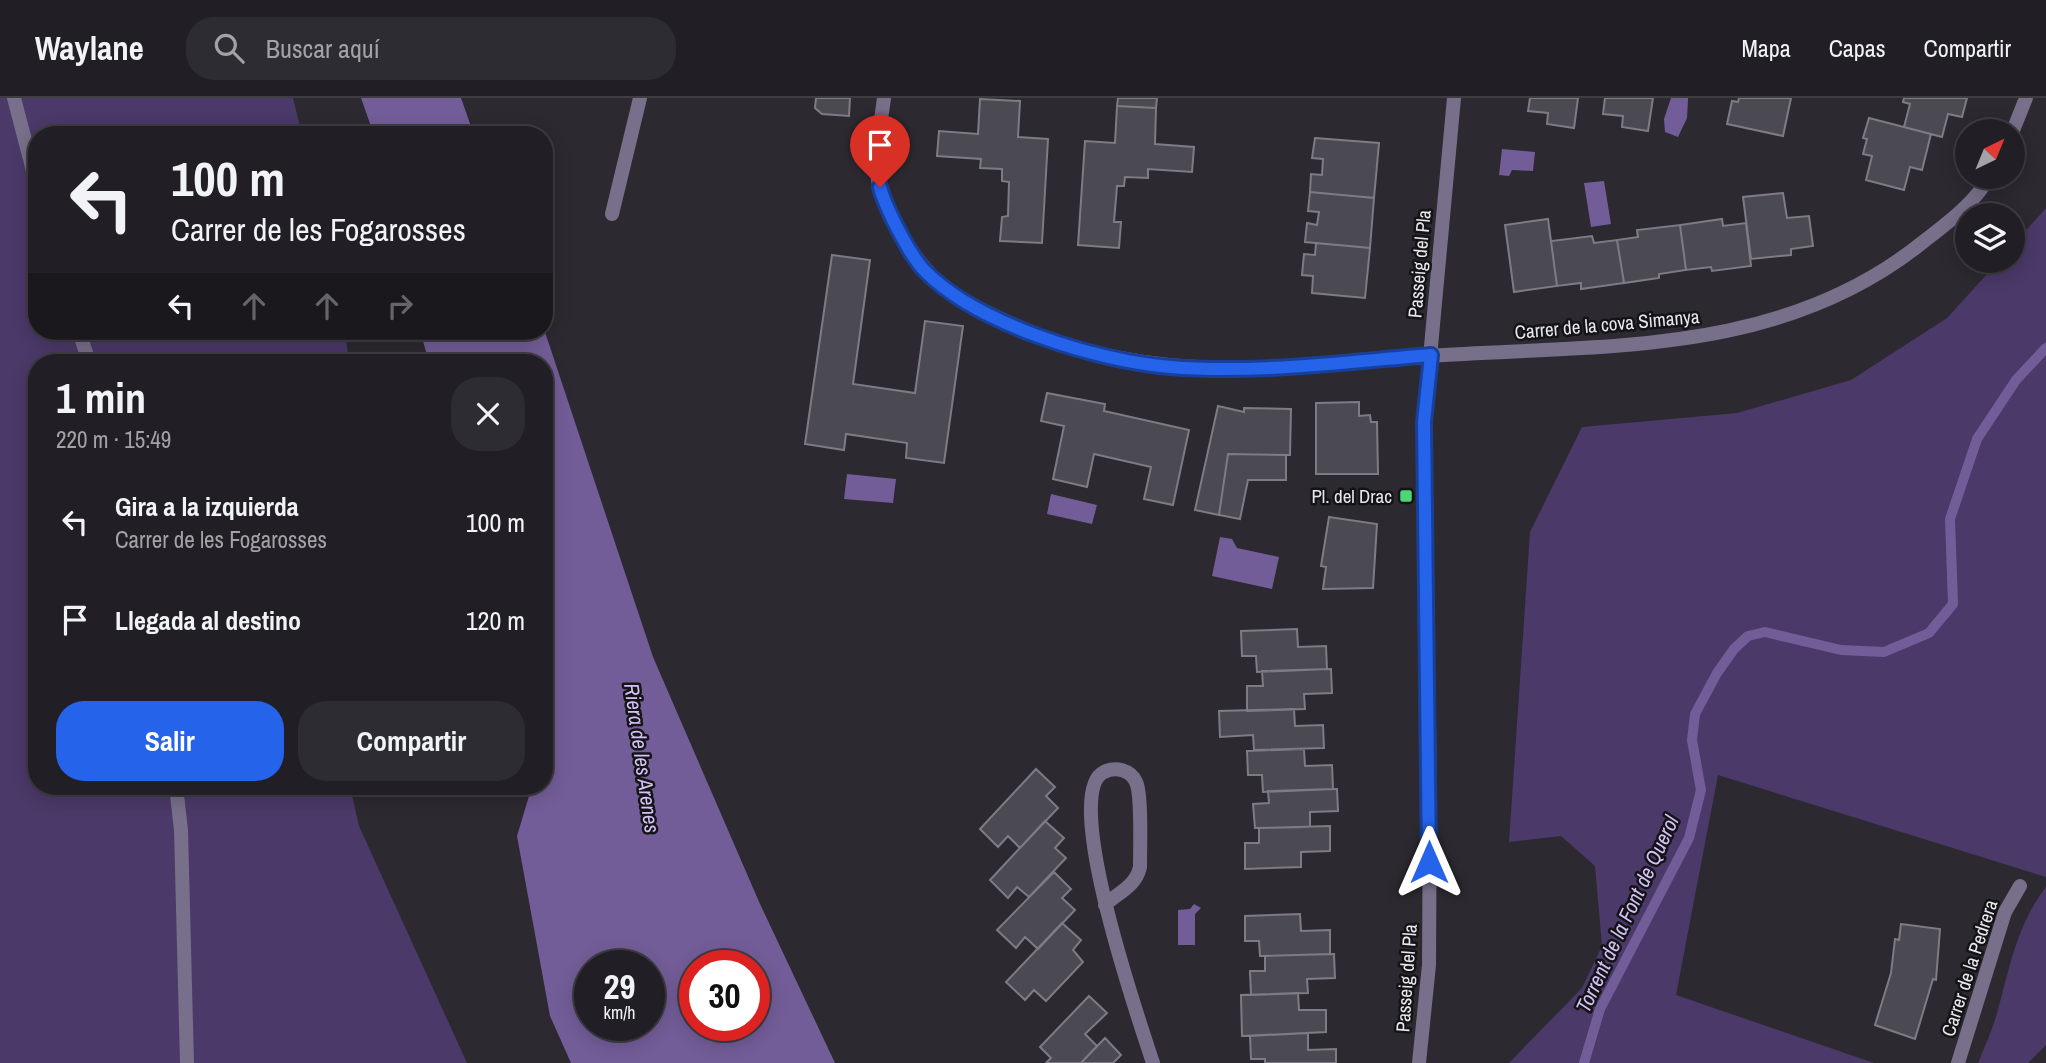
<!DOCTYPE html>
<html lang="es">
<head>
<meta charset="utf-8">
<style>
	:root { --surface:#211f25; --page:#2d2c32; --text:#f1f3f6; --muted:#a2a2a7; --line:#3e3d42; --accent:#2563eb }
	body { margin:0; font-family:"Archivo Narrow",sans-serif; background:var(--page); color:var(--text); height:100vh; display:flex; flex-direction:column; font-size:26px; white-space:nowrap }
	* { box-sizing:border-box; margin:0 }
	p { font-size:23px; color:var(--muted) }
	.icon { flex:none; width:38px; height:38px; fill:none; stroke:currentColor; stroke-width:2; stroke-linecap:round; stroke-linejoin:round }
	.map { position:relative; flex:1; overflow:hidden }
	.side { position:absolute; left:28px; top:256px; width:525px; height:441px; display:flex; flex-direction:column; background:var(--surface); border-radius:28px; box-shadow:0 4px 18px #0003,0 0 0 2px var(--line) }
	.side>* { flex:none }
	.top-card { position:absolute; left:28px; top:28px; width:525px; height:214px; border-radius:28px; box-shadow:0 4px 18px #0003,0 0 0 2px var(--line); background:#211f25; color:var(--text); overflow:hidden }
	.needle { width:46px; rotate:43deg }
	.buttons { position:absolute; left:1955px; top:21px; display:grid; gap:14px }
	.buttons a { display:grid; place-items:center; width:70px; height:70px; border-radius:50%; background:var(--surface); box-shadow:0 4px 18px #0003,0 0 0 2px var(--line); font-size:35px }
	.speed { position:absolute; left:574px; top:852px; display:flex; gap:14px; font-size:35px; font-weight:700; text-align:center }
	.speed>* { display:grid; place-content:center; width:91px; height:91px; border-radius:50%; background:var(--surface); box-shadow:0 4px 18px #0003,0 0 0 2px var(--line); line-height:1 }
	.speed small { font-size:18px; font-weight:400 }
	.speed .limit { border:10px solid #d22; background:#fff; color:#111 }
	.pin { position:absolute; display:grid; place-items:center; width:60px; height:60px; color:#fff; margin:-72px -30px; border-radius:50% 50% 50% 0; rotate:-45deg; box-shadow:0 0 7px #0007 }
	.pin .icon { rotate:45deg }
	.me { position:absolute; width:77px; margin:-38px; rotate:0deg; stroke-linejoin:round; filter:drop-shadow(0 0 5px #0008) }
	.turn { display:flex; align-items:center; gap:24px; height:147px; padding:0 28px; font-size:32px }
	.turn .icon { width:91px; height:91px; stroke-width:2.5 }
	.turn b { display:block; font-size:49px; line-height:60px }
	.lanes { display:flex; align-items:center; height:66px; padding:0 28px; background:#0003; justify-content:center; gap:35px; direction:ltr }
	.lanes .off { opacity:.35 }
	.round { display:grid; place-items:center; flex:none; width:74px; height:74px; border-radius:28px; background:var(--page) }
	.headline { display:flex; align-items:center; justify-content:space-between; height:119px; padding:0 28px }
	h1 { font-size:42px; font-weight:700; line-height:52px }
	.button { display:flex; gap:14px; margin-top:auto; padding:14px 28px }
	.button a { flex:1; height:80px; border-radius:28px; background:var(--accent); color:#fff; font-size:28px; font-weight:700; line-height:80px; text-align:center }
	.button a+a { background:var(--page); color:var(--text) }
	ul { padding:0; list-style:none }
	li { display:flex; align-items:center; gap:21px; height:98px; padding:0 28px }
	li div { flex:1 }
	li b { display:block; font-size:26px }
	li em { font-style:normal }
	header { display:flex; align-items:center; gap:42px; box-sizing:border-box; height:98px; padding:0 35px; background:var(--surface); border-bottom:2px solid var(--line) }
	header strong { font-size:33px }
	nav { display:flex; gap:38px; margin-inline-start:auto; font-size:24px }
	.search { width:490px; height:63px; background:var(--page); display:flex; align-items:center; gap:18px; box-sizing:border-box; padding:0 24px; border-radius:28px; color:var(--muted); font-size:26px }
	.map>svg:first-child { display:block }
</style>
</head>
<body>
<header>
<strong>Waylane</strong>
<div class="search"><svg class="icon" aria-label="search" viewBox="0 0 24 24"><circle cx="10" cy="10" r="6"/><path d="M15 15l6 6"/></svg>Buscar aquí</div>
<nav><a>Mapa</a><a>Capas</a><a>Compartir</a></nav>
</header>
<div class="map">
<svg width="2046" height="965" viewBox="0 0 2046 965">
	<rect width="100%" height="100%" fill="#2c2931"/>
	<!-- green -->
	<path fill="#4b3969" d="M0 0H293L302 37H37V233H345L349 264H37V688H350L359 728 467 965H0Z
		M2046 110V779L1718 677 1676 897 1874 965H1509L1582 890 1602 848 1595 768 1561 738 1509 744 1530 434 1582 329 1737 315 1851 282 1947 220 1999 163H2012L2013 147Z
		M2046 789V947L2028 965H1978C1984 950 1991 935 1996 919 2009 873 2016 828 2046 789Z"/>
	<!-- water -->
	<path fill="#735d98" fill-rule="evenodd" d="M361 0H461L474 37H374Z
		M1671 0H1688V2L1687 20 1678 39 1665 34 1664 21Z
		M1502 51 1535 54 1533 73 1512 72 1509 78 1499 77Z
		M1604 83 1611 126 1591 129 1584 85Z
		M544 231 653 559 760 806 835 965H571L550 918 517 738 532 688H544V643L554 607 544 520V264H429L420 233ZM590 868H649V928H590ZM695 868H754V928H695Z
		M847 376 896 381 893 405 844 401Z
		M1051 396 1097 407 1092 426 1047 416Z
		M1220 439 1232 441 1237 450 1279 459 1272 491 1212 478Z
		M1194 806 1201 810 1195 816V847H1178V812L1190 811Z"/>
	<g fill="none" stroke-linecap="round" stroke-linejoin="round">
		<!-- stream -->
		<path stroke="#735d98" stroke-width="10" d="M1584 965 1600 911 1689 740 1701 692 1692 642 1695 616 1717 575 1734 551 1748 538 1765 534 1841 552 1884 554 1929 535 1953 506 1950 421 1977 341 2016 282 2046 250"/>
	</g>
	<!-- building -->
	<path fill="#4b4951" stroke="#7e7b84" stroke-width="2" d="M816 0H850L849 18 822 16 815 10Z
		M1118 0H1157L1156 10 1117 8Z
		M1530 0H1578L1574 30 1547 26 1548 15 1528 13Z
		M1605 0H1653L1648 33 1622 29 1623 18 1603 16Z
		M1739 0H1791L1783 38 1727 26 1732 3 1738 4Z
		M1904 0H1967L1962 19 1948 16 1942 39 1904 29 1910 6 1903 4Z
		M980 1 1020 3 1018 39 1048 41 1042 145 1000 143 1002 119 1008 118 1009 84 1002 83V71L980 70 981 61 937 58 939 33 978 36Z
		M1117 8 1156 10 1155 46 1194 49 1192 74 1148 71V80L1125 79 1124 88H1117L1114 124H1121L1119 150 1078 147 1085 43 1115 45Z
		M1869 20 1931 36 1922 72 1910 69 1904 92 1866 82 1872 58 1863 56 1867 41 1863 40Z
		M1315 40 1379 45 1374 100 1310 94 1311 76 1322 77 1323 61 1312 60Z
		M1310 94 1374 100 1370 150 1305 144 1307 125 1317 127 1319 114 1308 113Z
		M1783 95 1787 120 1809 118 1813 148 1791 151V157L1751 161 1743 99Z
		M1548 121 1557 188 1514 194 1505 127Z
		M1722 121 1723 128 1746 125 1751 168 1712 173 1711 169 1686 172 1680 127Z
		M1680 127 1686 172 1659 176V180L1624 185 1617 142 1638 139 1637 132Z
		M1592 138 1594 145 1617 142 1624 185 1581 191V185L1557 188 1551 143Z
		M1316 145 1370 150 1365 200 1312 195 1313 178 1302 177 1304 156 1315 157Z
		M832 157 870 162 853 286 915 295 925 223 963 228 944 365 906 360 907 345 846 336 844 352 805 346Z
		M1047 295 1105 306 1104 313 1189 332 1173 407 1144 401 1151 369 1094 356 1087 389 1053 381 1064 328 1041 323Z
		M1359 304V318L1370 317 1371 324H1377L1378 376H1316V305Z
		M1218 308 1244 314V310L1291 311 1290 357 1228 356 1219 417 1195 412Z
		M1228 356 1286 357V382H1248L1240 421 1219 417Z
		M1329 419 1377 426 1373 490 1323 491 1326 469 1321 468Z
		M1297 531 1298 549 1326 548 1327 571 1257 574 1256 558H1242L1241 533Z
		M1331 571 1332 595 1304 596 1305 611 1247 613V588H1263L1262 573Z
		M1294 611 1295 628 1323 627 1324 650 1254 652 1253 637 1220 639 1219 613Z
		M1304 651 1305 668 1332 667 1333 691 1263 694 1262 677H1248L1247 653Z
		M1036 671 1055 689 1046 698 1058 710 1020 750 1008 738 998 749 980 731Z
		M1333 691H1337L1338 713 1310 714V729L1255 730 1253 706 1269 705 1268 693Z
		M1045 723 1064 740 1055 750 1066 760 1029 799 1017 789 1008 800 990 782Z
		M1330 728V753L1301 754V769L1245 771V745H1259V730Z
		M1054 774 1071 791 1062 800 1075 812 1038 851 1025 839 1016 850 997 832Z
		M1300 816 1301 833 1330 832V856L1260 858 1259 843H1245V818Z
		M1062 825 1081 842 1073 852 1083 864 1046 903 1034 892 1025 902 1006 884Z
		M1901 826 1940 831 1936 882 1933 881 1915 941 1875 927 1891 875 1895 841 1899 842Z
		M1334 856 1335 880 1307 881 1308 895 1251 897 1250 873H1265V858Z
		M1298 895 1299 912H1326V934L1242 938 1241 897Z
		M1089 898 1107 915 1085 936 1097 948 1081 965H1046L1051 960 1040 949Z
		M1308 935V952L1336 951V965H1265V961H1251L1250 938Z
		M1105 940 1121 957 1113 965H1081Z"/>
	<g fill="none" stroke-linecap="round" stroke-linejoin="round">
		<!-- service -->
		<path stroke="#786f8a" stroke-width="14" d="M1105 807C1119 794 1136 788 1140 769 1140 751 1142 696 1136 684 1131 672 1115 668 1104 674 1060 695 1140 925 1153 965"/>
		<!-- minor -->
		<path stroke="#786f8a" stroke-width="14" d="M884 0C881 24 876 49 877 73 878 100 894 123 907 145 933 189 965 205 1010 225 1152 290 1279 268 1428 258 1601 246 1779 260 1923 144 1946 126 1975 105 1989 79
			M2012 35 2026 0
			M612 116 640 0
			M1419 965 1429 867 1430 687 1424 324 1454 0
			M1958 965 2005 814 2020 788"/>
		<!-- tertiary -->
		<path stroke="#786f8a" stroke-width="14" d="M14 0 37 88
			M79 233 89 264
			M176 688 181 732 187 965"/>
	</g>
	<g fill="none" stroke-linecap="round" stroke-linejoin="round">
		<defs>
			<path id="route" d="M880 89C885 109 910 158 925 173 977 226 1097 263 1170 269 1256 276 1345 264 1431 257L1424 324 1429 764"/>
		</defs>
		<!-- route casing -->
		<use href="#route" stroke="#184099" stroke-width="18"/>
		<!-- route -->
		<use href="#route" stroke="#2563eb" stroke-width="12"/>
	</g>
	<!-- markers -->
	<rect fill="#4cd676" stroke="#141316" stroke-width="2.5" x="1399" y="391" width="14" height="14" rx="3.5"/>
	<g text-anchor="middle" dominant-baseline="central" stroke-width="5" stroke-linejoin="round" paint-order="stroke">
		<!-- street labels -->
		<g font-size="19" fill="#e8e7ec" stroke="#141316">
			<text transform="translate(1419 166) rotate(-85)">Passeig del Pla</text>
			<text transform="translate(1607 226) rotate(-5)">Carrer de la cova Simanya</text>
			<text transform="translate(1969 870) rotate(-72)">Carrer de la Pedrera</text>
			<text transform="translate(1406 880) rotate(-86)">Passeig del Pla</text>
		</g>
		<!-- poi labels -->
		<g font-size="19" fill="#e8e7ec" stroke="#141316" text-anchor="end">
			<text x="1392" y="398">Pl. del Drac</text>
		</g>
		<!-- water labels -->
		<g font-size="21" font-style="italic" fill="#d3c1f6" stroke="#141316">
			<text transform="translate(642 660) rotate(82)">Riera de les Arenes</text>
			<text transform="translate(1627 816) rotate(-65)">Torrent de la Font de Querol</text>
		</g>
	</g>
</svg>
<div class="buttons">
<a><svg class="needle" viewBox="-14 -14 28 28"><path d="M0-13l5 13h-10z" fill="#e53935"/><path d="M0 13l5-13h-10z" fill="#a2a2a7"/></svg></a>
<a><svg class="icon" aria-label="layers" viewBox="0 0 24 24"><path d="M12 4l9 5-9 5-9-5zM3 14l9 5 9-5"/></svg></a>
</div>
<div class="speed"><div>29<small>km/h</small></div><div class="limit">30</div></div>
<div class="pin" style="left:880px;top:89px;background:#d93025"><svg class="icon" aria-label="arrive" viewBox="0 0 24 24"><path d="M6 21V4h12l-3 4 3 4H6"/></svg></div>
<svg class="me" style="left:1429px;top:764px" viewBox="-20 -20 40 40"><path d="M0-17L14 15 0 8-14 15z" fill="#2563eb" stroke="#fff" stroke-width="4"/></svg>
<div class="top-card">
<div class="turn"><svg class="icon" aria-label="left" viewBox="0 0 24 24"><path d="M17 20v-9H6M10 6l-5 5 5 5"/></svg><div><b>100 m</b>Carrer de les Fogarosses</div></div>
<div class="lanes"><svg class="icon" aria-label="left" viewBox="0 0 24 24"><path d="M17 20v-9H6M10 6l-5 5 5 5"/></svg><svg class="icon off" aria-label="ahead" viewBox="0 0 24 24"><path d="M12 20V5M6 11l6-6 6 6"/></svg><svg class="icon off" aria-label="ahead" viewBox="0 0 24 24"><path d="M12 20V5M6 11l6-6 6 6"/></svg><svg class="icon off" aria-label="right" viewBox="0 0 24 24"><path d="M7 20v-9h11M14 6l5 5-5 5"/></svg></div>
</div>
<section class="side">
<div class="headline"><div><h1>1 min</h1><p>220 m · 15:49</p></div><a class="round"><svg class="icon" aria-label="close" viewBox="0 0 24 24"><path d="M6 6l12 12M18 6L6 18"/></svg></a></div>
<ul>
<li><svg class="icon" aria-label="left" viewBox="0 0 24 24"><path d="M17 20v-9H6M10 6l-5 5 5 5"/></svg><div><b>Gira a la izquierda</b><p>Carrer de les Fogarosses</p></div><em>100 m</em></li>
<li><svg class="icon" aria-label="arrive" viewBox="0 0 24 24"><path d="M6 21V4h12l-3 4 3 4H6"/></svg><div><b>Llegada al destino</b></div><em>120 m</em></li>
</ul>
<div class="button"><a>Salir</a><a>Compartir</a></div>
</section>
</div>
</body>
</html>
